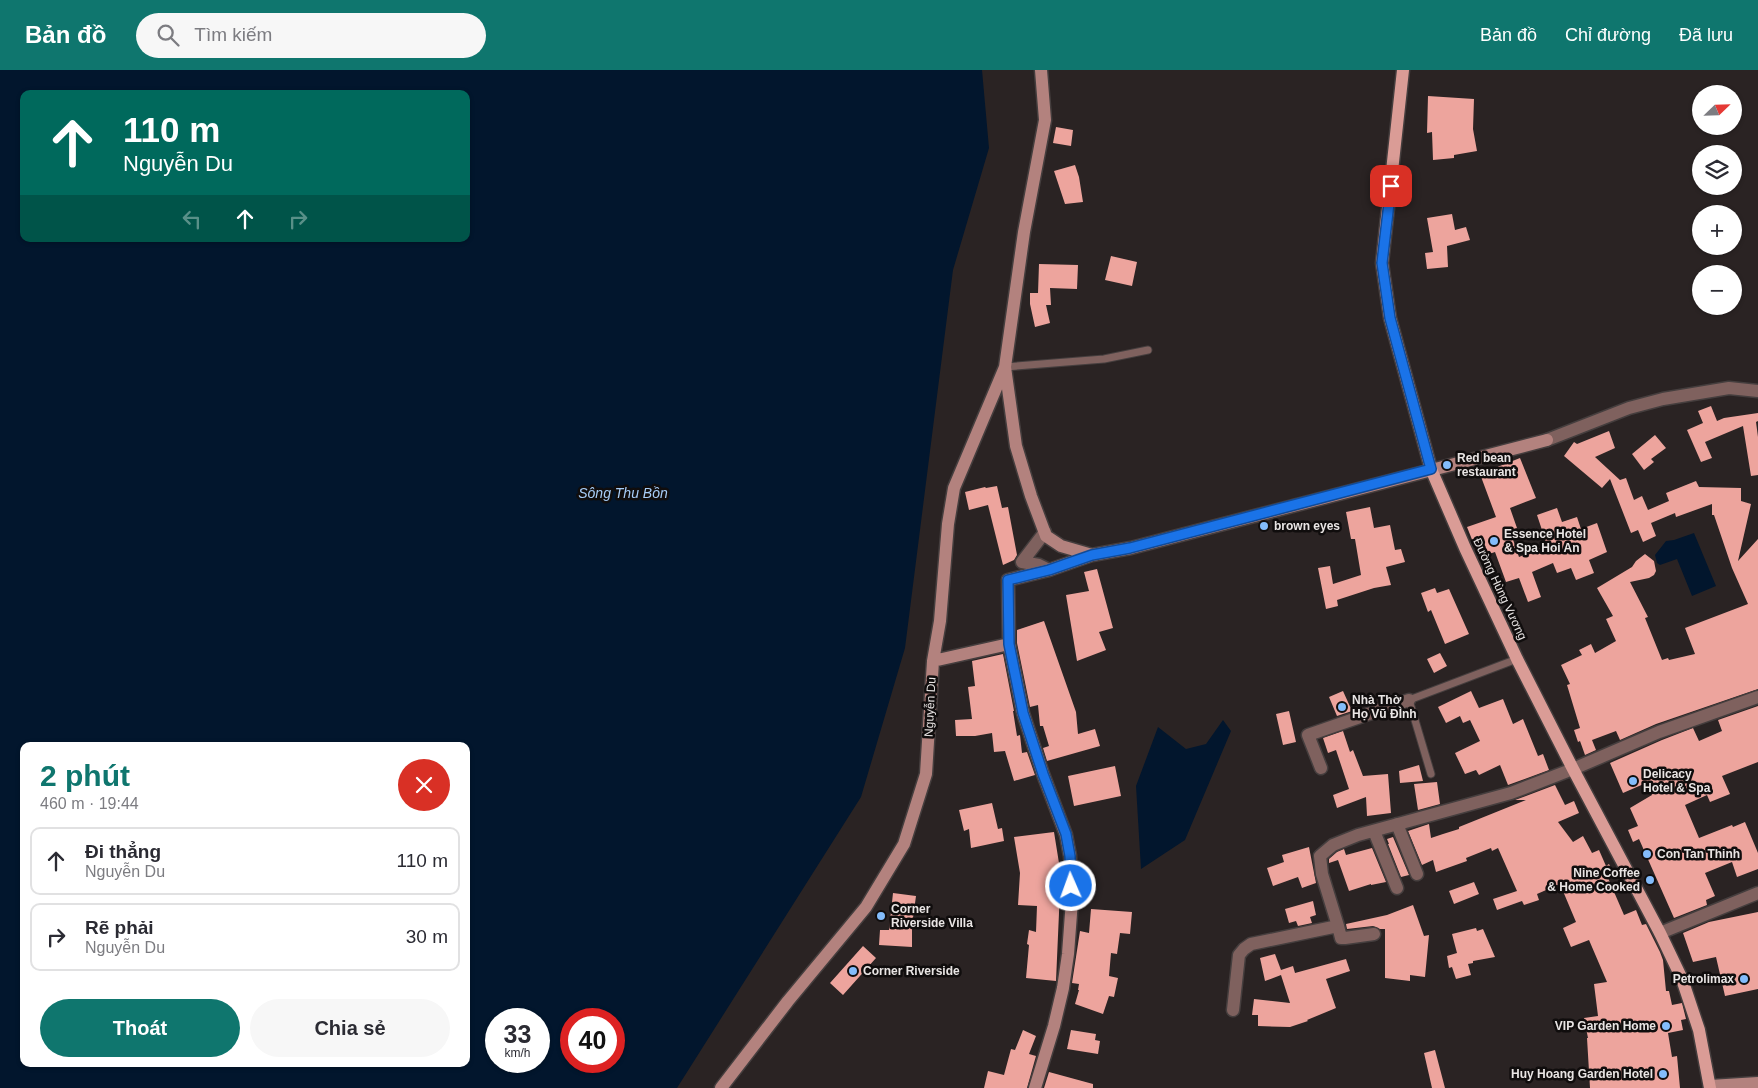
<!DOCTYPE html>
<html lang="vi">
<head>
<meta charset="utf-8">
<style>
	:root { --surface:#fff; --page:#f7f7f7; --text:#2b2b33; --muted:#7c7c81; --line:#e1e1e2; --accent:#0f766e }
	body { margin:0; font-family:Arial,sans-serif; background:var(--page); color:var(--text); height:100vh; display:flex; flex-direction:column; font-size:19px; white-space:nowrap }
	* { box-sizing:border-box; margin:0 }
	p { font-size:16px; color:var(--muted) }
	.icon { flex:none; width:28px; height:28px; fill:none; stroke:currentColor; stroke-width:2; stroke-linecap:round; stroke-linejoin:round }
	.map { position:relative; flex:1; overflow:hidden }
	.panel { position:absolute; left:20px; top:672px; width:450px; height:325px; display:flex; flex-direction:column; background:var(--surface); border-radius:10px; box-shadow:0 1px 4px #0004 }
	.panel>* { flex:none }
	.hud { position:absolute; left:20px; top:20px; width:450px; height:152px; border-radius:10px; box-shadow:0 1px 4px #0004; background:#00695c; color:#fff; overflow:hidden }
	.needle { width:32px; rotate:67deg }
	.buttons { position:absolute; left:1692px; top:15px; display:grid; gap:10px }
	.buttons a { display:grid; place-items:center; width:50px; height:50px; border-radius:50%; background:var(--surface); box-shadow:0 1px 4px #0004; font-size:25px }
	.speed { position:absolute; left:485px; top:938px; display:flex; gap:10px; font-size:25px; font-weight:700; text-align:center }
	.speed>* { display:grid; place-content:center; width:65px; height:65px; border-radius:50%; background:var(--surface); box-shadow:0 1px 4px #0004; line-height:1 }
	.speed small { font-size:12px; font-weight:400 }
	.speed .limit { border:8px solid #d22; background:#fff; color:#111 }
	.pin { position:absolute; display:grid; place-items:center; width:42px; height:42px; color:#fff; margin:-21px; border-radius:10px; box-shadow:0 2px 8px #0006 }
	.me { position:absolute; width:55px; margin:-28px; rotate:358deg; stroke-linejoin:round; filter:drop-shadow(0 0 4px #0008) }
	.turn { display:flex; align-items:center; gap:18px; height:105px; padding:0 20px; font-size:22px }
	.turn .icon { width:65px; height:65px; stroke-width:2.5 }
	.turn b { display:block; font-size:35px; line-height:42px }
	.lanes { display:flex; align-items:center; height:48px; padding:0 20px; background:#0003; justify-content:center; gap:25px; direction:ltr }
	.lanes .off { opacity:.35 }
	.round { display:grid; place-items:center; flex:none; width:52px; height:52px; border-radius:26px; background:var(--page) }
	.overview { display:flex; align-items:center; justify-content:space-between; height:85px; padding:0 20px }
	h1 { font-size:30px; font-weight:800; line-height:38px; color:var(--accent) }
	.primary-button { display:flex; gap:10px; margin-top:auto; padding:10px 20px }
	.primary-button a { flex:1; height:58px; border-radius:30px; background:var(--accent); color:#fff; font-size:20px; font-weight:800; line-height:58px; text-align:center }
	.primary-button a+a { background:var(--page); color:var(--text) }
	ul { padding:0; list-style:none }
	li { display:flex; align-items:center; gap:15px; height:68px; margin:0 10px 8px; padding:0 10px; border:2px solid var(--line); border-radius:10px }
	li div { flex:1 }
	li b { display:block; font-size:19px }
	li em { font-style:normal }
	header { display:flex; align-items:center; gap:30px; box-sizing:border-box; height:70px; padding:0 25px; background:var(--accent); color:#fff }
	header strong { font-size:24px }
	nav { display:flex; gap:28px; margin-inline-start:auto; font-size:18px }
	.search { width:350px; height:45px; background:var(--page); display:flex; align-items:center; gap:12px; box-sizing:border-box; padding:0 18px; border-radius:28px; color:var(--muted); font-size:19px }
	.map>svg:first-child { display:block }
</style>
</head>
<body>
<header>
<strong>Bản đồ</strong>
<div class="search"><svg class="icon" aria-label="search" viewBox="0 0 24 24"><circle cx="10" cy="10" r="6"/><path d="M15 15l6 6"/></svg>Tìm kiếm</div>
<nav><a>Bản đồ</a><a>Chỉ đường</a><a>Đã lưu</a></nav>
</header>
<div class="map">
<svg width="1758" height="1018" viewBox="0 0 1758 1018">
	<rect width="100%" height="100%" fill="#2a2323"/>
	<!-- water -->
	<path fill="#02162d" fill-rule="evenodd" d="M0 0H982L989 78 953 200 905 578 861 727 677 1018H0ZM24 24H466V169H24ZM24 676H466V994H24ZM496 949H539V991H496ZM571 949H614V991H571Z
		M1694 463 1716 516 1692 526 1677 489 1660 495 1657 493 1655 485 1666 471 1674 470Z
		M1223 650 1231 661 1185 770 1141 799 1136 716 1158 657 1186 679 1206 674Z"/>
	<!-- building -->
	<path fill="#eda49d" d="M1428 26 1474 29 1473 59 1477 81 1454 85V88L1433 90 1432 62 1427 63Z
		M1056 57 1073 60 1071 76 1053 73Z
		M1075 95 1079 107 1083 132 1065 134 1054 101Z
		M1452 144 1455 160 1466 157 1470 170 1447 176 1448 197 1427 199 1425 183 1433 182 1427 148Z
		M1111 186 1137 192 1132 216 1105 210Z
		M1039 194 1078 195 1077 219 1050 218 1051 235H1046L1050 253 1035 257 1030 234V223H1038Z
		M1711 336 1717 351 1724 348 1758 343V351L1756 352 1758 367V405L1751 406 1743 356 1705 372 1712 388 1701 392 1687 360 1703 353 1698 341Z
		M1609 361 1615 378 1595 387 1620 410 1626 408 1634 430 1642 426 1648 440 1669 431 1666 423 1696 411 1699 417 1741 418V431L1751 434 1738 491 1758 469V619L1656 654 1620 670 1616 661 1592 670 1596 680 1585 685 1580 671 1578 672 1574 660 1580 658 1567 615 1570 614 1561 595 1582 585 1579 580 1591 574 1595 583 1616 571 1606 549 1613 546 1597 518 1632 497 1636 491 1645 484 1654 491 1656 501 1654 505 1649 508 1630 512 1648 547 1645 548 1662 590 1668 588 1669 590 1695 584 1685 558 1748 534 1732 498 1714 445H1712V434L1676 447 1675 443 1651 453 1656 466 1643 472 1638 460 1631 463 1610 409 1602 418 1564 386 1574 372 1577 374Z
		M1655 365 1666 378 1651 389 1654 392 1644 400 1632 384Z
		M1520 388 1536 428 1510 438 1517 458 1510 461 1519 487 1547 475 1537 445 1557 438 1562 452 1577 447 1581 459 1597 453 1607 482 1589 490 1594 503 1576 510 1571 498 1557 503 1553 493 1532 502 1541 527 1528 532 1519 508 1506 512 1495 482 1483 486 1477 471 1473 472 1467 457 1496 447 1480 404Z
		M997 416 1002 438 1008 437 1017 485 1014 490 1003 495 988 435 969 440 965 422 985 417 986 418Z
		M1370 437 1374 458 1390 455 1395 480 1401 479 1405 492 1386 497 1391 515 1374 518 1337 530 1338 536 1326 539 1318 498 1330 496 1333 514 1361 505 1355 469H1351L1346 442Z
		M1097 499 1113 558 1099 562 1106 580 1077 591 1066 525 1089 521 1084 502Z
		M1435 518 1437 523 1449 519 1469 564 1445 574 1431 540 1428 542 1421 523Z
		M1044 551 1076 642 1078 664 1095 659 1100 676 1047 691 1043 678 1049 676 1043 656H1040L1038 635 1030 637 1017 573V560Z
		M1440 583 1447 596 1434 603 1427 589Z
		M1003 584 1014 641H1013L1017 666 1020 665 1022 683 1027 682 1035 705 1014 711 1005 681 994 682 992 663 975 666H956L955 650 972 649 968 617 975 616 972 591Z
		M1343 621 1352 641 1337 646 1329 627Z
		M1471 621 1479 638 1503 629 1513 654 1523 649 1538 686 1543 684 1549 700 1508 715 1500 695 1479 705 1476 700 1465 704 1455 683 1480 671 1470 650 1463 653 1460 646 1446 653 1438 637Z
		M1758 636V692L1722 706 1730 724 1710 732 1707 725 1685 735 1699 768 1732 755 1733 757 1745 752 1758 783V799L1737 807 1732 792 1705 803 1715 826 1706 830 1707 835 1674 848 1639 769 1633 772 1628 760 1638 756 1630 738 1652 725 1646 713 1623 723 1610 693 1662 670 1693 658 1699 671 1722 661 1718 650Z
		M1289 641 1296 672 1283 675 1276 644Z
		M1343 661 1350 682 1353 680 1363 706 1388 704 1391 743 1367 746 1366 727 1337 738 1333 725 1349 719 1336 680 1328 683 1323 668Z
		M1419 695 1423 711 1400 713 1399 701Z
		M1115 696 1121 726 1074 736 1068 706Z
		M1437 712 1440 734 1418 740 1414 714Z
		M1555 715 1565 735 1574 731 1579 743 1558 752 1573 772 1583 766 1592 783 1599 780 1606 796 1609 794 1614 805 1608 808 1624 845 1636 840 1642 855 1646 854 1660 882 1663 890 1666 921H1669L1672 935 1682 933 1686 949 1681 950 1683 960 1668 963 1672 987 1677 986 1680 1018H1590L1587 968H1588L1584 948 1598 946 1594 914 1607 912 1589 870 1571 877 1563 858 1576 852 1560 814 1537 824 1539 830 1524 835 1522 831 1497 840 1493 829 1517 821 1498 778 1492 781 1491 778 1466 788 1467 791 1436 802 1433 790 1422 795 1408 761 1429 754 1431 768 1443 764 1459 759V757L1526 730H1515Z
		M992 733 998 759 1002 758 1004 771 971 778 969 759 964 761 959 740Z
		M1054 762 1063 818V821L1060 820 1056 911 1026 908 1029 875 1027 874 1029 860 1036 862 1037 836 1018 835 1020 803 1014 767Z
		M1393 767 1409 805 1401 807 1388 774H1389L1387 769Z
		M1309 777 1316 813 1302 818 1298 807 1273 816 1267 798 1284 792 1282 785Z
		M1372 778 1386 812 1371 815V814L1349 821 1338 790 1329 793V789L1337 782 1344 779 1346 785Z
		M1474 812 1479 824 1454 834 1449 821Z
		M893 823 916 826 912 855V877L879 875 880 860H889Z
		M1313 831 1316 845 1310 847 1312 853 1298 856 1296 851 1289 853 1285 839Z
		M1413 835 1424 866 1429 865 1425 907 1410 905V911L1385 908V859H1380L1373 856 1347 859 1346 854 1387 845Z
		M1091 839 1132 842 1130 864 1120 863 1117 884 1111 883 1109 906 1118 908 1114 927 1109 926 1103 944 1075 934 1079 920H1078L1079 914 1072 913 1080 861 1089 863Z
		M1758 842V919L1725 926 1716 887 1693 892 1683 863 1709 852Z
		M1476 858 1477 861 1483 859 1495 887 1473 891V893L1468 894 1471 905 1456 909 1452 897 1449 898 1447 886 1457 883 1452 864Z
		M863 876 876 888 843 925 830 913Z
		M1275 884 1281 900 1293 896 1295 903 1346 889 1350 901 1326 909 1336 938 1307 950 1308 951 1290 957 1258 956V945H1252L1254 929 1290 933 1281 905 1265 911 1260 888Z
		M1023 960 1036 966 1029 984 1036 986 1027 1018H984L988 1001 1004 1005 1011 979 1015 980Z
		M1071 960 1096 964 1095 970 1100 971 1098 984 1067 979Z
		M1435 980 1445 1018H1432L1424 983Z
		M1049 1002 1093 1014V1018H1044Z"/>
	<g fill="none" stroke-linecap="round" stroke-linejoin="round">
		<defs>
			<path id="lane" d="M1005 297 1104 289 1148 280
				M1431 704 1409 630 1517 589"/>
			<path id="street" d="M1547 370 1629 338 1663 329 1729 318 1758 321
				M1045 462 1022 492 1039 495 1049 500
				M1321 698 1308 665 1409 630
				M1397 754 1417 804
				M1374 761 1397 818
				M1338 856 1341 868H1345L1374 864
				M1660 863 1758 823
				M1233 940 1239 885 1244 879 1251 874 1338 856 1322 804 1320 786 1333 775 1358 765 1511 723 1573 699 1659 662 1758 627"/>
			<path id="secondary" d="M1041 0 1045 50 1024 162 1005 297 1016 376 1031 426 1046 466 1061 476 1092 485
				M1009 574 1023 643 1043 704 1066 765 1070 786 1072 830 1068 884 1063 918 1054 956 1035 1018
				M933 591 940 551 948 454 954 418 1005 297
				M1710 1016 1758 1013
				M721 1018 788 931 866 837 904 774 926 704 933 591 1009 574 1008 510 1049 500 1092 485 1131 478 1547 370"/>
			<path id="primary" d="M1403 0 1382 193 1390 248 1431 399 1465 478 1517 589 1573 699 1660 863 1682 909 1699 960 1710 1018"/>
		</defs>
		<!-- lane casing -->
		<use href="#lane" stroke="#453e3e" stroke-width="9"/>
		<!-- street casing -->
		<use href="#street" stroke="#453e3e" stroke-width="15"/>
		<!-- secondary casing -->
		<use href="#secondary" stroke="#453e3e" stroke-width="15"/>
		<!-- primary casing -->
		<use href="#primary" stroke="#453e3e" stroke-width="15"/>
		<!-- lane -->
		<use href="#lane" stroke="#7f615e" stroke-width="7"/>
		<!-- street -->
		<use href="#street" stroke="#7f615e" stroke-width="12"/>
		<!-- secondary -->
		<use href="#secondary" stroke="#b3827e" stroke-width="12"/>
		<!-- primary -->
		<use href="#primary" stroke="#da9c96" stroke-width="12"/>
	</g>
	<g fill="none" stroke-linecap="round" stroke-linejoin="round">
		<defs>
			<path id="route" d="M1071 816 1070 786 1066 764 1043 704 1023 643 1009 574 1008 510 1049 500 1092 485 1130 478 1431 399 1390 248 1382 193 1391 116"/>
		</defs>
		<!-- route casing -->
		<use href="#route" stroke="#114b97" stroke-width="12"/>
		<!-- route -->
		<use href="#route" stroke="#1a73e8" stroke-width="9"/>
	</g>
	<!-- markers -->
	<g fill="#83bcfb" stroke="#100d0d" stroke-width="2">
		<circle cx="1447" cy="395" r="5"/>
		<circle cx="1264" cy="456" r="5"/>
		<circle cx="1494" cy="471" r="5"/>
		<circle cx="1342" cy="637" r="5"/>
		<circle cx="1633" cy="711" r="5"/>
		<circle cx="1647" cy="784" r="5"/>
		<circle cx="1650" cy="810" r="5"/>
		<circle cx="881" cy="846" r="5"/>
		<circle cx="853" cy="901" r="5"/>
		<circle cx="1744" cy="909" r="5"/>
		<circle cx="1666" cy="956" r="5"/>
		<circle cx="1663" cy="1004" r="5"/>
	</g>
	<g text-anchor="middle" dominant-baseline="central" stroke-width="5" stroke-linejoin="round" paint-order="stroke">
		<!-- poi labels -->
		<g font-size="12" font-weight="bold" fill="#e9e5e4" stroke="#100d0d" text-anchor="start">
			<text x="1457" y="388">Red bean<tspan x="1457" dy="14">restaurant</tspan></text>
			<text x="1274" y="456">brown eyes</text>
			<text x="1504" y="464">Essence Hotel<tspan x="1504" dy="14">&amp; Spa Hoi An</tspan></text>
			<text x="1352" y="630">Nhà Thờ<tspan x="1352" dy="14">Họ Vũ ĐÌnh</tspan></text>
			<text x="1643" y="704">Delicacy<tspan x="1643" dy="14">Hotel &amp; Spa</tspan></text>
			<text x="1657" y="784">Con Tan Thinh</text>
			<text x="1640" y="803" text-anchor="end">Nine Coffee<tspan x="1640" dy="14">&amp; Home Cooked</tspan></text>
			<text x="891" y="839">Corner<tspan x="891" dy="14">Riverside Villa</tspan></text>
			<text x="863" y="901">Corner Riverside</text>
			<text x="1734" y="909" text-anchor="end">Petrolimax</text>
			<text x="1656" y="956" text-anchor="end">VIP Garden Home</text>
			<text x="1653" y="1004" text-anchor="end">Huy Hoang Garden Hotel</text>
		</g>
		<!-- street labels -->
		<g font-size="12" fill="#e9e5e4" stroke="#100d0d">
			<text transform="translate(1500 519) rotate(65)">Đường Hùng Vương</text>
			<text transform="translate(930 637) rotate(-87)">Nguyễn Du</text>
		</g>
		<!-- water labels -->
		<g font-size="14" font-style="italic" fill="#a7cdf7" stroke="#100d0d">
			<text x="623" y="423">Sông Thu Bồn</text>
		</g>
	</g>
</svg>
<div class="buttons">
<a><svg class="needle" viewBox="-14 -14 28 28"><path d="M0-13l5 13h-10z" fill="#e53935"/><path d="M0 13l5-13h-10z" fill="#7c7c81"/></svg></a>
<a><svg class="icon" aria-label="layers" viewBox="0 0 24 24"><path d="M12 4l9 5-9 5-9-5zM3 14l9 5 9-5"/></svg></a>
<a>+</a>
<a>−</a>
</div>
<div class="speed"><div>33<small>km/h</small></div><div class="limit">40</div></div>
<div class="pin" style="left:1391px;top:116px;background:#d93025"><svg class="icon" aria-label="arrive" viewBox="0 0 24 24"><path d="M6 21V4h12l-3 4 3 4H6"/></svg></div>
<svg class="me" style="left:1071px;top:816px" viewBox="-20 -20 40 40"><circle r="17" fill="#1a73e8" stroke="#fff" stroke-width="3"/><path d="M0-11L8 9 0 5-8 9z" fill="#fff"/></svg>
<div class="hud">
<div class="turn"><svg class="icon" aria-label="ahead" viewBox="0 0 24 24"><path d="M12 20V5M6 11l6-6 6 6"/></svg><div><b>110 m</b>Nguyễn Du</div></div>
<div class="lanes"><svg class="icon off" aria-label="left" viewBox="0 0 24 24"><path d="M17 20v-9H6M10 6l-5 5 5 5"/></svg><svg class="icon" aria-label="ahead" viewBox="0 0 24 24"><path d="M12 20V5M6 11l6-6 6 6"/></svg><svg class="icon off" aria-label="right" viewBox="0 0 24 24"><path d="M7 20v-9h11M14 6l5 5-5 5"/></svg></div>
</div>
<section class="panel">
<div class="overview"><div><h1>2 phút</h1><p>460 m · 19:44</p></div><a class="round" style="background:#d93025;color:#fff"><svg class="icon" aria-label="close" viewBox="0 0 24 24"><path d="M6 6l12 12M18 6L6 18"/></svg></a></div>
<ul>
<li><svg class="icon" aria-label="ahead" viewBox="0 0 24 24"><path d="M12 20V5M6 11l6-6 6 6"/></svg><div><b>Đi thẳng</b><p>Nguyễn Du</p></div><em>110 m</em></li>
<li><svg class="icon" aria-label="right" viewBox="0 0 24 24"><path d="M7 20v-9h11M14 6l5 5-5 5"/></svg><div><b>Rẽ phải</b><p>Nguyễn Du</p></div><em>30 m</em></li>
</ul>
<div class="primary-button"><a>Thoát</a><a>Chia sẻ</a></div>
</section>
</div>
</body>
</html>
